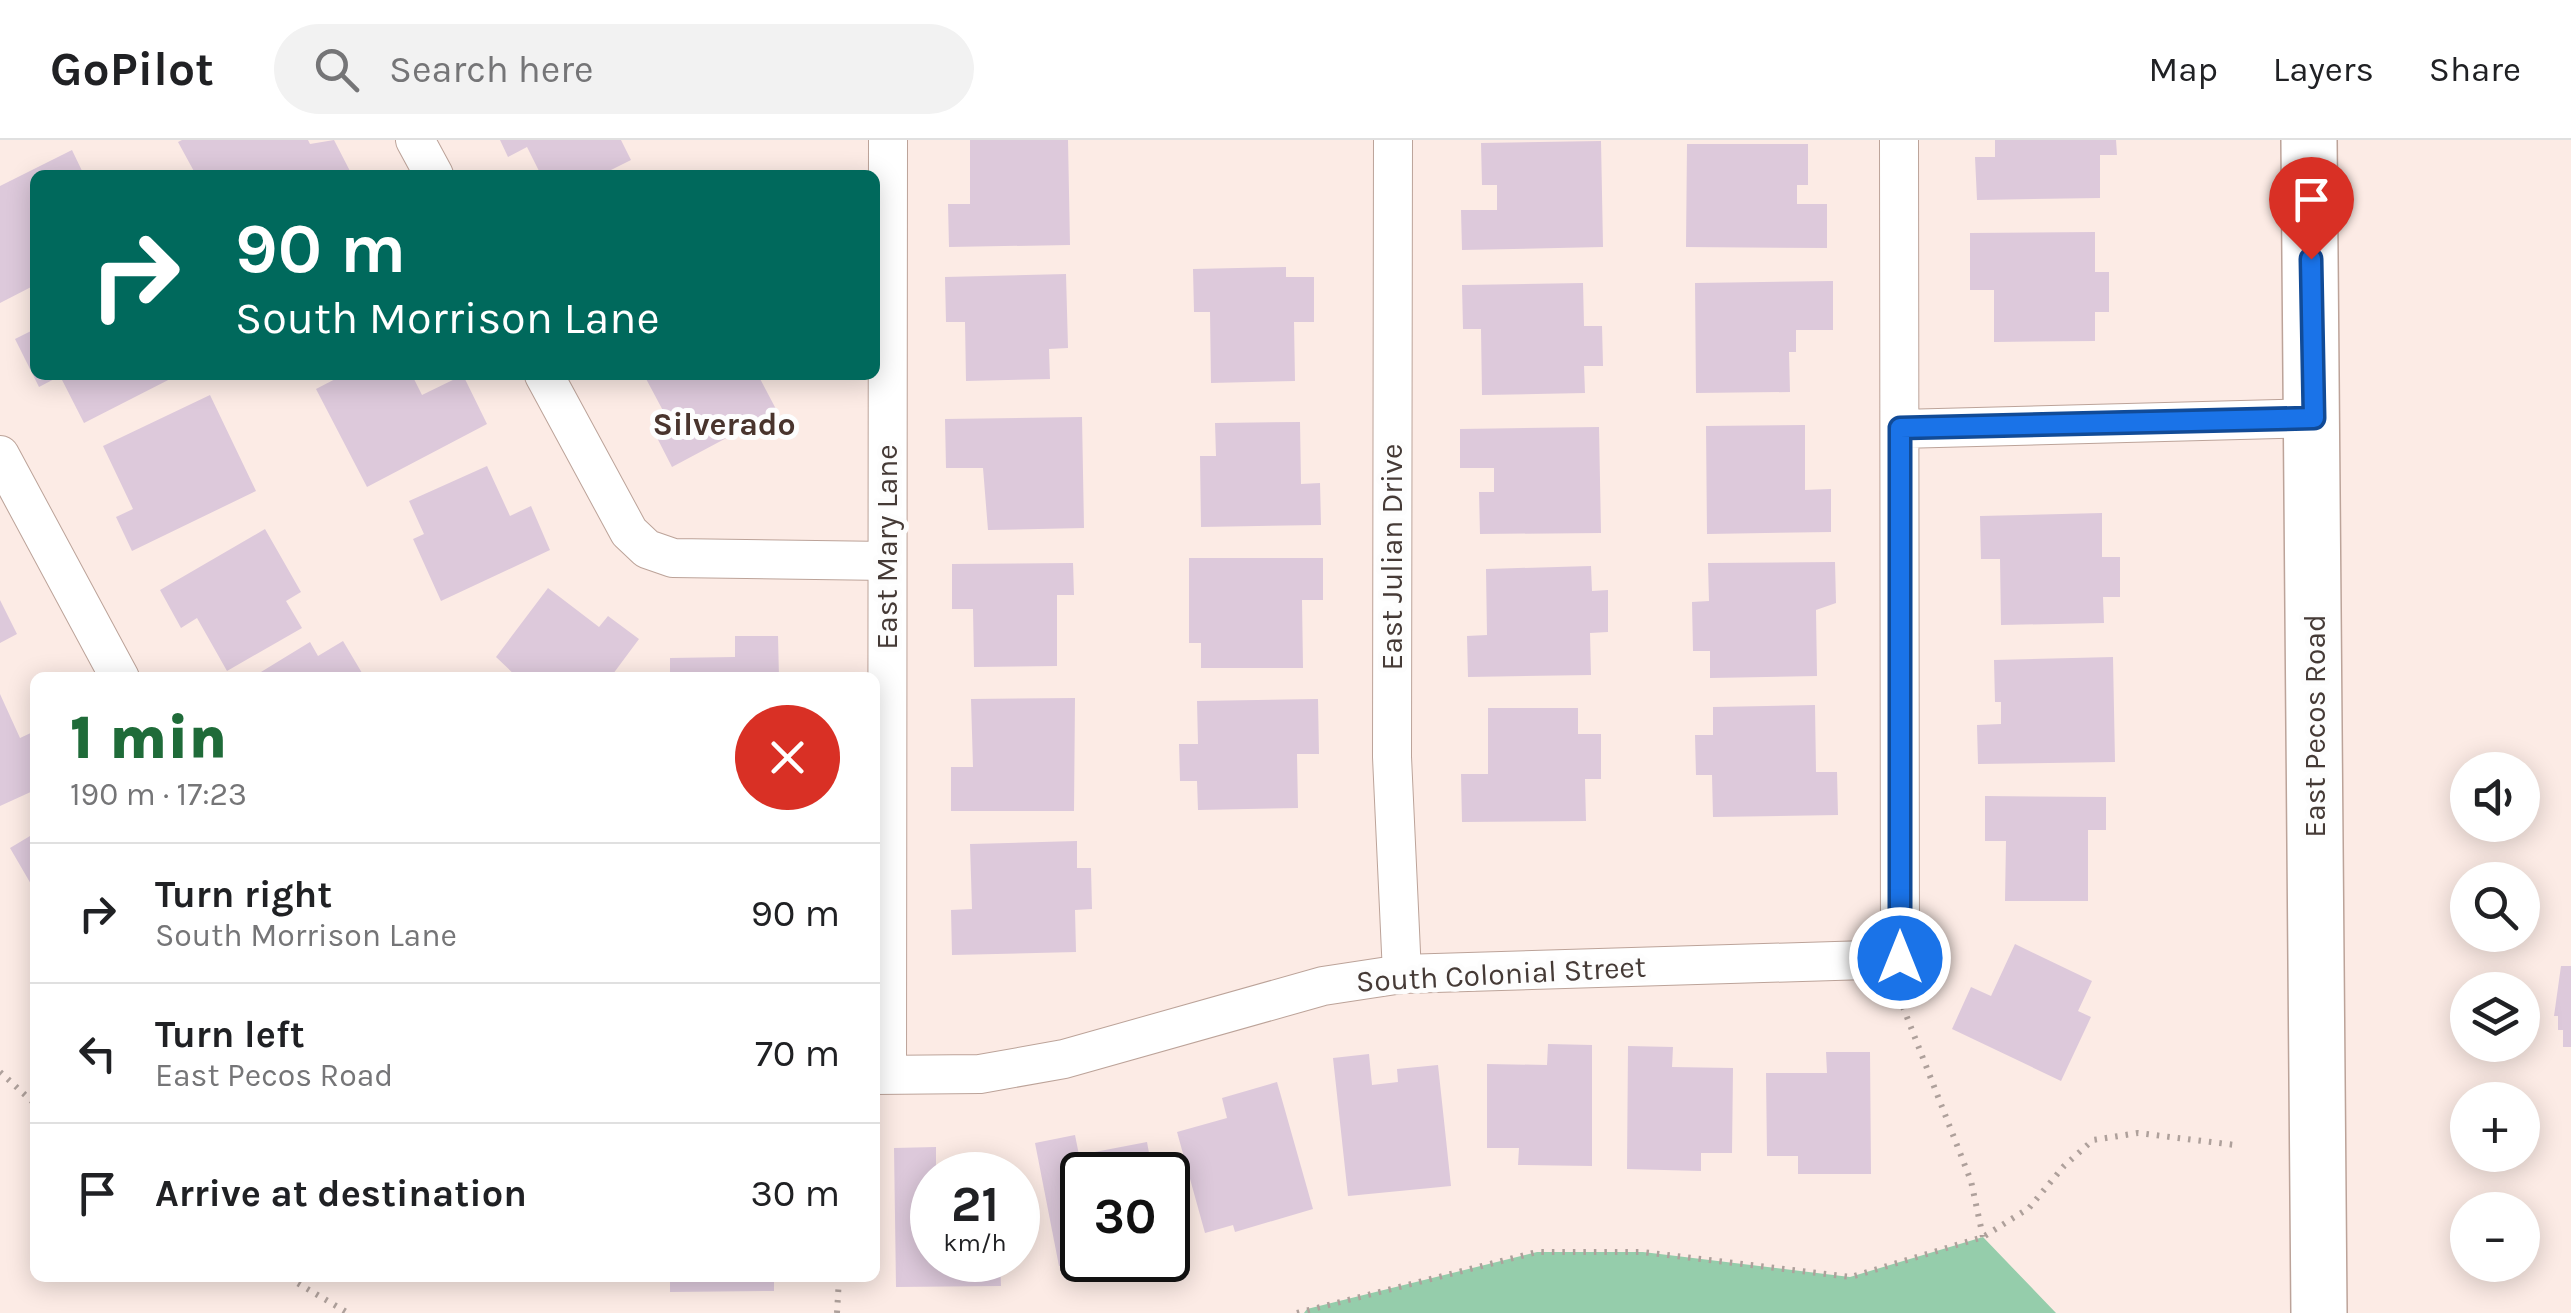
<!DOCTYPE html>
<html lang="en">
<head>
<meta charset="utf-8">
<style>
	:root { --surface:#fff; --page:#f2f2f2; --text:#202124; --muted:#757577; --line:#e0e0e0; --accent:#1f6b39 }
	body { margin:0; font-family:Karla,sans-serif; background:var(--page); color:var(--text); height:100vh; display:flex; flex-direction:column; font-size:38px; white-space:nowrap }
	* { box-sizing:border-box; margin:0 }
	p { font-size:32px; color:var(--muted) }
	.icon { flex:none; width:55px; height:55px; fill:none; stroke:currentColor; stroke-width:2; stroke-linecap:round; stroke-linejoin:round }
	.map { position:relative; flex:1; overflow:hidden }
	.drawer { position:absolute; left:30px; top:532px; width:850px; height:610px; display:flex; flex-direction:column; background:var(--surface); border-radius:15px; box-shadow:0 5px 25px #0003 }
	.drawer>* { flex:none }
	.guide { position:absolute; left:30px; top:30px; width:850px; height:210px; border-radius:15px; box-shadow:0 5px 25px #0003; background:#00695c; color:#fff; overflow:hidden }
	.controls { position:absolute; left:2450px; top:612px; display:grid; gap:20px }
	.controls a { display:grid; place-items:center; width:90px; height:90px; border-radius:50%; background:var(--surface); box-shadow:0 5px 25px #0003; font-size:50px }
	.speed { position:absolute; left:910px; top:1012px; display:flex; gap:20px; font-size:50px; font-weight:700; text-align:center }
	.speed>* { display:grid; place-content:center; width:130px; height:130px; border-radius:50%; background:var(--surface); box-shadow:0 5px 25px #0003; line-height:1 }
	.speed small { font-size:25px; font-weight:400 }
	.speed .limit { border:5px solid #111; border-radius:15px; background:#fff; color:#111 }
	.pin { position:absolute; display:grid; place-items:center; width:85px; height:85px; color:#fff; margin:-102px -42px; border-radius:50% 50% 50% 0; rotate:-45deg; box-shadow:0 0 10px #0007 }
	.pin .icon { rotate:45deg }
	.me { position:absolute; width:110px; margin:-55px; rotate:0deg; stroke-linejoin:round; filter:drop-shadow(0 0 8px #0008) }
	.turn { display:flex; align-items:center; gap:35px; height:210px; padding:0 40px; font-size:45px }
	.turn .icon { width:130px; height:130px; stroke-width:2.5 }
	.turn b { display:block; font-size:70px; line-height:85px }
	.round { display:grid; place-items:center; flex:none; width:105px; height:105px; border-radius:52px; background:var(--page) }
	.overview { display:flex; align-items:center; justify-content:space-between; height:170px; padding:0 40px }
	h1 { font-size:60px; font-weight:800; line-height:75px; color:var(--accent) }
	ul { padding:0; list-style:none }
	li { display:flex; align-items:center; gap:30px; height:140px; padding:0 40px; border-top:2px solid var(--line) }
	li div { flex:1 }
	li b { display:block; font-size:38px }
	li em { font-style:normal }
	header { display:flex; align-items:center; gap:60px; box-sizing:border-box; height:140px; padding:0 50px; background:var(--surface); border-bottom:2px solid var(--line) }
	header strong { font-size:48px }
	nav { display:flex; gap:55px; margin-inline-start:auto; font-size:35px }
	.search { width:700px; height:90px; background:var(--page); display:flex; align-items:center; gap:25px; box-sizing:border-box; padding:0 35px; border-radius:55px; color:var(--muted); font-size:38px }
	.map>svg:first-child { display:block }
</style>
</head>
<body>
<header>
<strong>GoPilot</strong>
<div class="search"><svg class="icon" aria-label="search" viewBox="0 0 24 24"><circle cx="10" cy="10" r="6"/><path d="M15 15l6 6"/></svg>Search here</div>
<nav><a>Map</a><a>Layers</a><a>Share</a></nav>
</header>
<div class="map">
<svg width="2571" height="1173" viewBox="0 0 2571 1173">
	<rect width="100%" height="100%" fill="#fcebe5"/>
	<!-- green -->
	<path fill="#95cdab" d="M1983 1097 2056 1173H1304L1307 1169 1537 1112H1643L1850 1137Z"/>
	<!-- building -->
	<path fill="#ddc9db" d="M182 0H308L310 4 334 0 351 33 196 35 178 2Z
		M500 0H621L631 20 601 35H541L527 7 508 17Z
		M970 0H1068L1070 105 949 107 948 64H970Z
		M1995 0H2116L2117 15H2100V58L1977 60 1975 17H1995Z
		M1601 1 1603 107 1462 110 1461 70H1497V45H1482L1481 3Z
		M1687 4H1808V45H1797V64H1827V108L1686 107Z
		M72 10 84 35H35V145L0 163V46Z
		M2095 92V132H2109V172H2095V201L1994 202V150H1970V93Z
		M1286 127V137H1314V182H1294L1295 241 1211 243 1210 172H1194L1193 129Z
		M1066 134 1068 208 1049 209 1050 239 966 241 965 182H946L945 137Z
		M1833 141V190H1796V212H1789L1790 252 1696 253 1695 143Z
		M1583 143 1584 186H1602L1603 226H1584L1585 253 1482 255 1481 189H1463L1462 145Z
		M35 189V235H178L84 283 60 236 39 247 15 199Z
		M343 235H412L422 255 463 235 487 284 367 347 316 249Z
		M644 235H758L777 271 672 327 652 288 668 280Z
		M210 255 256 351 132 411 116 377 133 369 103 306Z
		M1082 277 1084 388 988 390 983 328H946L945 279Z
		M1300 282 1301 344 1320 343 1321 385 1201 387 1200 316H1216L1215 283Z
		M1805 285V350L1831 349V392L1707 394 1706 286Z
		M1599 287 1601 393 1480 394 1479 352H1494V328H1460V289Z
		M487 326 510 376 531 366 550 410 441 461 413 399 424 394 409 361Z
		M2102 373V417H2120V457H2103L2104 483 2001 485 2000 419H1981L1980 376Z
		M265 389 301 452 286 461 302 488 227 531 197 478 181 488 160 450Z
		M1189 418H1323V460H1302L1303 528H1201V503H1189Z
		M1835 422 1836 463 1816 470 1817 536 1710 538V511H1693L1692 462 1709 461 1708 423Z
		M1073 423 1074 455H1057V526L974 527 973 469H952V424Z
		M1591 426 1592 451 1608 450V492L1590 493 1591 535 1468 537 1467 496 1487 495 1486 429Z
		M548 448 599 487 608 476 639 499 610 538H518L496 517Z
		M0 460 17 494 0 503Z
		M735 496H778L779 538H670V518L735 517Z
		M343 501 365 538H251L310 502 318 516Z
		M2113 517 2115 622 1978 624 1977 585 2001 584V562H1995L1994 520Z
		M0 554 20 598 35 591V650L0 666Z
		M1075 558 1074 671H951V627H973L971 559Z
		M1318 559 1319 614H1297L1298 668 1198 670 1197 641H1180L1179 604H1198L1197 561Z
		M1815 565 1816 632H1837L1838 675 1713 677 1712 635H1696L1695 595H1713V567Z
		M1488 568H1578V594H1601V639H1585L1586 681 1462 682 1461 634H1488Z
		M1985 656 2106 657V690H2088V761H2005L2006 701H1985Z
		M35 693V751L10 708Z
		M1077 701V728H1091L1092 769 1075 770 1076 812 952 815 951 770 972 769 970 704Z
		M2015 804 2092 841 2078 871 2091 877 2061 941 1952 889 1971 847 1991 856Z
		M2561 826H2571V907H2563V890H2558V876H2554Z
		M1548 904 1592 905V1026L1518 1025 1519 1008H1487V924L1547 925Z
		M1628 906 1673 907 1672 927 1733 928 1732 1013H1701V1031L1627 1029Z
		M1826 912H1870L1871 1034H1798V1016H1767L1766 933H1827Z
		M1369 914 1372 945 1398 942 1397 929 1438 925 1451 1046 1348 1056 1333 918Z
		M1277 942 1313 1069 1235 1092 1233 1085 1205 1093 1177 992 1227 978 1222 958Z
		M1075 995 1079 1015 1147 1002 1153 1035H1082V1121L1059 1126 1035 1003Z
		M936 1007V1031L998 1029V1035H932V1120H1000L1001 1146 896 1147 894 1008Z
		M1102 1120H1145L1146 1125 1105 1133Z
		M670 1138H774V1151L670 1152Z"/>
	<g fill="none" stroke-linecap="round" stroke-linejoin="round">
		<defs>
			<path id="street" d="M415 0 434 35
				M1393 0 1392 617 1402 834
				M544 235 629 392 647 409 673 418 887 421
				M1900 289 2314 278
				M0 315 120 538
				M875 935 980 934 1064 919 1323 846 1402 834 1900 819 1899 0
				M887 935 888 0"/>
			<path id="secondary" d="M2309 0 2319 1173"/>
		</defs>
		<!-- street casing -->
		<use href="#street" stroke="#bca399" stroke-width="40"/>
		<!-- secondary casing -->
		<use href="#secondary" stroke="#bca399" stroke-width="58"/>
		<!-- path -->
		<path stroke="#aea09b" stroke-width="6" stroke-dasharray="2.5 8" stroke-linecap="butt" d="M1903 867 1971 1041 1983 1097
			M0 932 35 964
			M289 1138 348 1173
			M837 1173 839 1138
			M1297 1173 1537 1112H1643L1851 1137 1983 1097 2029 1068 2064 1026 2093 1000 2138 993 2235 1005"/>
		<!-- street -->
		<use href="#street" stroke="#fff" stroke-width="38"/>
		<!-- secondary -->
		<use href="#secondary" stroke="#fff" stroke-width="55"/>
	</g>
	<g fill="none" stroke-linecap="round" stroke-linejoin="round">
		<defs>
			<path id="route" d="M1900 818V288L2314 278 2311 119"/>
		</defs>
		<!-- route casing -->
		<use href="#route" stroke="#114b97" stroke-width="25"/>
		<!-- route -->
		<use href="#route" stroke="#1a73e8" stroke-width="18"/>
	</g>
	<g text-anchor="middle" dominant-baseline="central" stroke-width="10" stroke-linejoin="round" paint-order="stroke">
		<!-- street labels -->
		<g font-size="30" fill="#453a36" stroke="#fdfdfd">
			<text transform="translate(887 407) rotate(-90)">East Mary Lane</text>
			<text transform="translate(1392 417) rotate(-90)">East Julian Drive</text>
			<text transform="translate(2315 586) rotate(-90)">East Pecos Road</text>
			<text transform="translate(1501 834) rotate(-3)">South Colonial Street</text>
		</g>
		<!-- neighbourhood labels -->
		<g font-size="32" font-weight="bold" fill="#49342d" stroke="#fdfdfd">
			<text x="724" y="284">Silverado</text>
		</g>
	</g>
</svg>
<div class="controls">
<a><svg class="icon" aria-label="sound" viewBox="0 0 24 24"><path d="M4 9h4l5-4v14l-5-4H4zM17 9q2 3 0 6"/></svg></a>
<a><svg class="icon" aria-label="search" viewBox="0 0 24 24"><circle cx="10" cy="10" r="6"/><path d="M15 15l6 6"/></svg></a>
<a><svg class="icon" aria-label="layers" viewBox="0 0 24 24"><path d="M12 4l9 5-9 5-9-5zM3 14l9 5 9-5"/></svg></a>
<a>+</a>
<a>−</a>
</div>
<div class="speed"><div>21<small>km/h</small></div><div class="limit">30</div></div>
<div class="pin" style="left:2311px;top:119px;background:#d93025"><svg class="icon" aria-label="arrive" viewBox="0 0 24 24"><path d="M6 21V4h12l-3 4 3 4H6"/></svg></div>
<svg class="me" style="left:1900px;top:818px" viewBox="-20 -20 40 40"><circle r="17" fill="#1a73e8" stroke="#fff" stroke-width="3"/><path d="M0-11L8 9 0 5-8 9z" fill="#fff"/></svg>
<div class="guide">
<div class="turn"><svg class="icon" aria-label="right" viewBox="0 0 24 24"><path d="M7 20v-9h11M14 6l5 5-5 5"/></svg><div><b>90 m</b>South Morrison Lane</div></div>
</div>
<section class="drawer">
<div class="overview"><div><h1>1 min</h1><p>190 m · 17:23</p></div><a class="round" style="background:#d93025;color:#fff"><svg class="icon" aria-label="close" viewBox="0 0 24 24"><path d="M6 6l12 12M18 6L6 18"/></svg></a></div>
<ul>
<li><svg class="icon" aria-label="right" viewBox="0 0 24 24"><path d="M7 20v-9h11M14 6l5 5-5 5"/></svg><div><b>Turn right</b><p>South Morrison Lane</p></div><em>90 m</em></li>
<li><svg class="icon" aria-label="left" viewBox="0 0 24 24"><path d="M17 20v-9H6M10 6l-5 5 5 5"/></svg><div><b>Turn left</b><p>East Pecos Road</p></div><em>70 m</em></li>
<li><svg class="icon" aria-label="arrive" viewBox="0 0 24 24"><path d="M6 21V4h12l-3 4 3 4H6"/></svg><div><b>Arrive at destination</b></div><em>30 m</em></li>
</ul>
</section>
</div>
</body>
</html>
